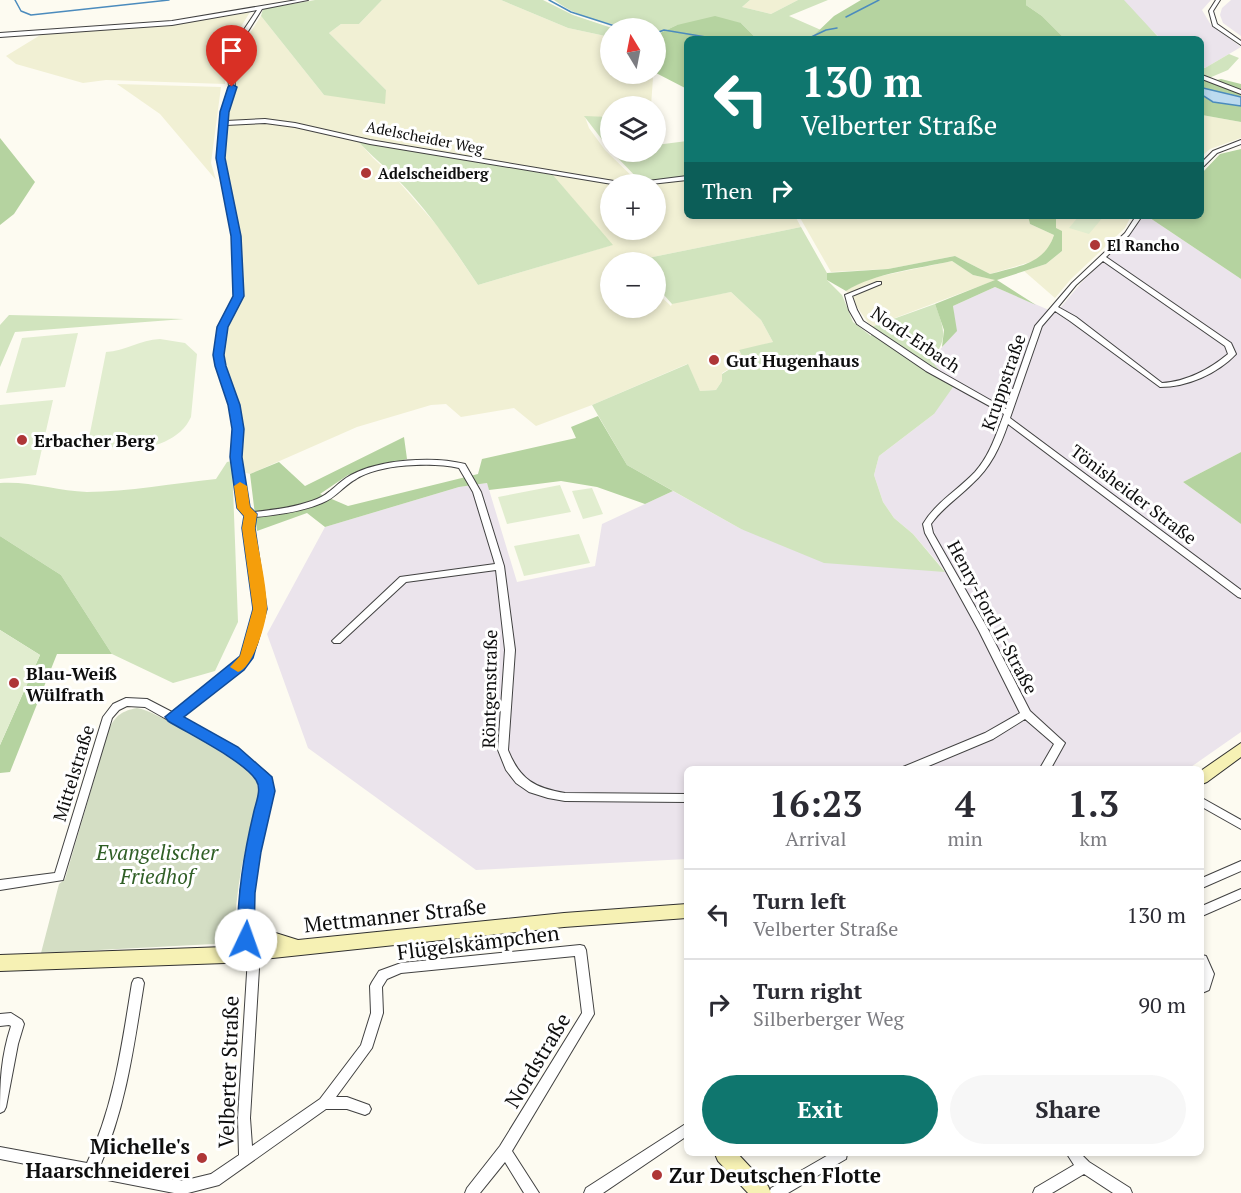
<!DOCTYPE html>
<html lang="en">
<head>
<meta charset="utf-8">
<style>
	:root { --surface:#fff; --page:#f7f7f7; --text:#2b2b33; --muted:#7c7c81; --line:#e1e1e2; --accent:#0f766e }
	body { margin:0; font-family:"PT Serif",serif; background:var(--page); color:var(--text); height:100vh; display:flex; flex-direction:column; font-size:22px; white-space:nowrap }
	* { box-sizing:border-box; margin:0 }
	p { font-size:20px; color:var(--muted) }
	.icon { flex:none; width:33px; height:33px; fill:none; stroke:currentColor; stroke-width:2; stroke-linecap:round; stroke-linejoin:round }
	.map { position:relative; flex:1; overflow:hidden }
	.sheet { position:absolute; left:684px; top:766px; width:520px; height:390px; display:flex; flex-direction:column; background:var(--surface); border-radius:9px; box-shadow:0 3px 9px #0003 }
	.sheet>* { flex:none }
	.guide { position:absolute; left:684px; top:36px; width:520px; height:183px; border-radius:9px; box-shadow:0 3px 9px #0003; background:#0f766e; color:#fff; overflow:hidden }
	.needle { width:39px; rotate:350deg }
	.controls { position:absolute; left:600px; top:18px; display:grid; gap:12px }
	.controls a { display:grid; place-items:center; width:66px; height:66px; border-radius:50%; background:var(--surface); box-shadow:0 3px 9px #0003; font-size:30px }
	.pin { position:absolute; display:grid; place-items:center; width:51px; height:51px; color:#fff; margin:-62px -26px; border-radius:50% 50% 50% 0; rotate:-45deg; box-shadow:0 0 6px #0007 }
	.pin .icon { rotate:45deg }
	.me { position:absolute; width:66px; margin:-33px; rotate:3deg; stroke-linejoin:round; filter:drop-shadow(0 0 4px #0008) }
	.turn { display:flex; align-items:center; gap:21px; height:126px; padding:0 18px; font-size:27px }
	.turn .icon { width:78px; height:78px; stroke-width:2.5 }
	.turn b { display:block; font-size:42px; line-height:51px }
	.then { display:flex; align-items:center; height:57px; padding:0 18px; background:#0003; gap:12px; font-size:22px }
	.eta { display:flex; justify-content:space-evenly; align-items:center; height:102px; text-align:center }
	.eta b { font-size:36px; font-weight:600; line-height:42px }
	.primary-button { display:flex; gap:12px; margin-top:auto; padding:12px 18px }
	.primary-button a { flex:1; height:69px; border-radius:36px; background:var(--accent); color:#fff; font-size:24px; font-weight:600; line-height:69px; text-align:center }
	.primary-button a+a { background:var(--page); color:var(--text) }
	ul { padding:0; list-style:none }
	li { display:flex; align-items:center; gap:18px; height:90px; padding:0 18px; border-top:2px solid var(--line) }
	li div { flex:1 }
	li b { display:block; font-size:22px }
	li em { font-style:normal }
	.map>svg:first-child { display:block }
</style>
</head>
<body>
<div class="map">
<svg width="1241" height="1193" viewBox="0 0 1241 1193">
	<rect width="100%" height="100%" fill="#fdfbf1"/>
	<!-- industrial -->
	<path fill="#ebe4ec" d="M1124 0H1211L1202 10 1211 25 1241 47 1205 68 1202 67V39H1161L1122 2Z
		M1231 0H1241V36L1223 23 1220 15 1222 8Z
		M1142 216H1147L1241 279V452L1183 482 1241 524V732L1188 769 687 770V859L476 870 308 748 267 634 325 527 459 487 487 483 517 582 595 566 602 524 673 491 741 529 945 571 913 534 894 518 883 502 874 475 879 456 934 414 931 360 956 331 953 306 995 287 1056 313 1081 283 1130 234Z"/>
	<!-- farmland -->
	<path fill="#f1f0d4" d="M382 0H501L568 28 610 37V74H650L653 78 651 106H610V117H585L589 128 605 150 640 184H617L358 141 373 158 399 182 440 229 478 285 612 245 553 175 616 184H610V230H656V184H653L687 180V216H795L801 227 633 261 629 258 626 260 628 262H610V308H656V292L671 306 672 304 680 301 731 292 761 320 773 342 739 351 744 360 722 373V381L716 390 700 391 687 364 592 405 536 426 514 408 461 417 446 404 431 405 357 427 250 474 240 471 239 442 220 355 224 327 233 310 241 279 221 158 225 112 236 76 233 59 261 16 324 95 386 90 329 33 341 24H359Z
		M750 0H798L771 14 742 7Z
		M250 12 225 53V84L106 80 83 83 16 64 6 56 42 34 162 25Z
		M117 84 221 87 211 163 216 180 160 114Z
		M1202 115 1241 122V138L1210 149 1202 156Z
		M799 216H1028L1030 224 1054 235 1049 248 1037 260 990 274 955 256 888 269 831 272Z
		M1052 216H1131L1125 228 1071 279 1055 298 1024 271 1046 264 1062 251 1056 228V219Z
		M952 261 973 275 996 280 871 327 846 291 860 282 881 276Z"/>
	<!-- green -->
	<path fill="#d1e4be" d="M315 0H382L359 24H341L329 33 386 90 385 104 324 95 261 16 263 9Z
		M501 0H543L573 15 612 28 610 37 568 28Z
		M554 0H750L742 7 771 14 798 0H828L789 16 821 30 810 39H763L755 37 741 23 677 25 656 35V28C622 28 582 21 554 0Z
		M1026 0H1124L1160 39 1147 37 1065 39 1042 16 1026 5Z
		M1229 54 1239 58 1228 70 1209 78 1202 75V68H1205Z
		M584 116 610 117V150Z
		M357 140 553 175 613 245 478 285C454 249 430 213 400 182 386 167 370 155 357 140Z
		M687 141V176L642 183 612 152H656V145Z
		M801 227 827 273V280L842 295 853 322 871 336V327L935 304C944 329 949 339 931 360L953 387 934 414 879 456 874 475 883 502 894 518 913 534 945 572 824 563 741 529 627 465 592 405 688 364 700 391 716 390 722 381V374L744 360 739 350 773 342 761 320 731 292 672 304 656 286V262L633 261Z
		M9 315 184 319 15 332 0 367V325Z
		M232 461 238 622 215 671 173 683 112 654 61 575 0 536V483C30 481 58 491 87 492 127 492 176 483 216 479L227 462Z"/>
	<!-- forest -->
	<path fill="#b5d3a0" d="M861 0H1026V5L1042 16 1065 39H810L834 16Z
		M715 16 741 23 755 37 763 39H687V89L656 73V35L677 25Z
		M1202 79 1208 82 1221 79 1241 84V122L1202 115Z
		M0 138 35 182 14 214 0 225Z
		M1241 149V279L1147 216H1202V173L1220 154Z
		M1028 216H1052L1056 219V228L1062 231V251L1046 264 997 280 1036 305 995 287 953 306 957 331 942 347 944 330 935 304 995 280 973 275 952 261C917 269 877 272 846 291L827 280V273L888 269 955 256 990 274C1018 266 1044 265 1054 235L1030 224Z
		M598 416 627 465 673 491 645 504 597 487 561 481 489 490 487 483 459 487 325 527 307 513 257 531 250 474 279 462 305 486 404 437 407 459 348 475 320 494 348 506 478 474 482 459 576 438 571 427Z
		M1241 452V524L1183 482Z
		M0 536 61 575 112 654H57L10 772 0 773V745L40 655 0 630Z"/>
	<!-- cemetery -->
	<path fill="#d4dec4" d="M137 708C151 710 163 721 176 722L255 775C265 806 248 835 242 865 237 891 235 917 233 943L41 953 59 884 65 879 109 729C116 715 122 711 137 708Z"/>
	<!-- pitch -->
	<path fill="#e1edcf" d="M1079 216H1104L1089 234 1069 228Z
		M78 333 65 387 6 393 22 338Z
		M160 339 185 343 197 354 191 417C180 442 146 451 121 449 108 447 101 442 88 443L106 352C125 351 140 340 160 339Z
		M53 400 36 475 0 479V405Z
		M560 485 571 512 507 524 498 497Z
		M592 488 603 514 583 519 572 491Z
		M579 534 590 563 524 576 514 546Z
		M0 630 40 655 0 745Z"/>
	<!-- water -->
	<path fill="#bcdaef" stroke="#4b8bbd" stroke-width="1.5" d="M1203 88 1241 97V106L1213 102 1202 95Z"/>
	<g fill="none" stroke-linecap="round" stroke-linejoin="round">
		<!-- stream -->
		<path stroke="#4b8bbd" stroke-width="1.5" d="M15 0 21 11 31 15 169 0
			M549 0 571 12 621 28
			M846 17 879 0
			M656 33 664 30 718 39
			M807 39 826 30 837 28"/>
		<defs>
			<path id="minor" d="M297 0H308L262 9 237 49 233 61 235 87 227 112 226 121 265 119 295 123 370 140 620 182 623 184H612L370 144 295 127 265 123 226 125 223 158 239 236 242 296 227 327 223 355 224 366 238 405 242 429 240 457 248 507 253 512C274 510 297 507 317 499 330 494 338 482 351 475 380 459 434 456 465 464L481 492 504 566 515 650 508 750C520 780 535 788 565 793L687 794V802L565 801 548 798 529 792 516 783 506 770 498 750 505 650 496 570 406 582 340 643H334L332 641 334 639 400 577 495 564 473 492 459 468C432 462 380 464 356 479 343 486 336 498 322 503 301 512 277 515 255 517L253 528C260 572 276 630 243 668 238 674 230 678 224 682 210 694 195 705 180 717L236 748 268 774 269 777 272 791 258 852 252 893 251 948 254 947 258 948 260 952 250 1118 252 1146 320 1099 361 1045 371 1013 370 986 372 982 379 971 401 963 580 945 584 946 586 950 594 1014 512 1151 539 1193H524L505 1162 480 1193H465L467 1188 500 1146 582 1013 575 956 401 973 387 979 382 987 383 1013 372 1048 336 1097H347L369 1105 371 1109 369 1113 365 1115 347 1109H326L219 1185 188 1193H174L0 1159V1147L87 1163C114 1107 122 1044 132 983L134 979 138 978 142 979 144 983C134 1045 126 1108 100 1166L182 1181 211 1174 239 1155 238 1118 248 957 245 958 241 957 239 953 240 893 248 852 262 791 259 779 228 754 145 707 127 706 119 710 112 718 63 880 0 890V880L55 873 103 717 113 704 126 698 147 699 172 712 236 664 245 650 251 634 253 617 254 599 245 528 247 516 240 508 238 500 232 457 234 429 230 405 216 366 215 355 219 327 236 296 233 236 217 158 221 112 229 87 227 61 231 49 257 10 172 25 0 37V33L172 21Z
				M1216 0H1220L1213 11 1217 24 1241 41V45L1213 26 1209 11Z
				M1202 75 1241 90V94L1202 79Z
				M1241 140V144L1217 153 1204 166 1202 167V162L1213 151Z
				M687 176V180L651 184H637L640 182Z
				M1136 216H1142L1129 235 1106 257 1231 343 1236 354C1217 374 1187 387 1160 387L1070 321 1055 311 1042 326 1010 418 1241 590V598L1238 597 1008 424C1000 447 991 467 972 484 958 498 942 508 931 524L933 533 989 631 1030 711 1065 743 1050 770H1039L1054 744 1025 719 993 739 919 770H902L903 767 985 733 1020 713 979 631 925 533 923 524C936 502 958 490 975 472 990 455 996 435 1004 414L926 371 857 324 849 310 845 295 877 282H881V284L852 296 857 310 863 321 932 367 1006 409 1035 326 1072 283 1125 233ZM1103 261 1225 346 1228 354C1210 369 1186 382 1162 383L1076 317 1058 307 1076 285Z
				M1202 798 1241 820V829L1202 807Z
				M1241 861V871L1202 888V878Z
				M1241 889V899L1202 916V906Z
				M1202 955 1206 956 1214 974 1209 990 1202 993Z
				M11 1013 22 1020 24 1024 18 1044 6 1107 4 1111 0 1113C0 1081 1 1057 11 1026L9 1025 0 1026V1014Z
				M687 1123V1136L603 1193H584L586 1188Z
				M830 1154H847L846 1159 788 1193H769L771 1188Z
				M1067 1154H1081L1089 1162 1130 1188 1132 1193H1113L1084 1174 1052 1193H1033L1035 1188 1074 1165Z"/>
			<path id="secondary" d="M1241 743V757L1207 782 1202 784V770Z
				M687 904V918L564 927 225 963 0 971V955L225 947 261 944 241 931 239 926 241 921 247 919 266 930 298 940 564 913Z
				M715 1154H738L768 1186 771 1193H748L718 1161Z"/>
		</defs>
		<!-- minor casing -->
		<use href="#minor" stroke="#414141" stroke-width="2"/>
		<!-- secondary casing -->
		<use href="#secondary" stroke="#303030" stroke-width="2"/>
		<!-- minor -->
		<use href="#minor" fill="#fff" fill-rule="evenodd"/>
		<!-- secondary -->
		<use href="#secondary" fill="#f6f1b4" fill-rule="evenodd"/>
	</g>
	<!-- route -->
	<path fill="#1a73e8" stroke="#114b97" stroke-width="1.5" d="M232 84 237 87 229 112 225 158 241 236 244 296 228 327 224 355 226 366 240 405 244 429 242 457 250 507 257 514 255 528 267 609 253 658 244 670 184 717 238 747 272 777 275 791 261 852 255 893 254 940 252 945 246 947 240 945 237 940C238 893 243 857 254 811 256 802 262 789 256 780 244 761 189 734 168 721L165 717 240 656 253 609 242 528 244 516 237 508 230 457 232 429 228 405 215 366 213 355 217 327 233 296 231 236 216 158 220 112 228 87Z"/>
	<!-- slow -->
	<path fill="#f59e0b" d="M240 482 247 486 250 507 257 514 255 528C259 554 266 581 267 607 267 622 253 668 238 672L230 667 240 656 253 609 242 528 244 516 237 508 234 486Z"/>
	<!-- markers -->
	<g fill="#ae3637" stroke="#fff" stroke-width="2">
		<circle cx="366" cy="173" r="6"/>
		<circle cx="1095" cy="245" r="6"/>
		<circle cx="714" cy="360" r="6"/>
		<circle cx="22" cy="440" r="6"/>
		<circle cx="14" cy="683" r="6"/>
		<circle cx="202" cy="1158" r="6"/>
		<circle cx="657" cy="1175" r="6"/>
	</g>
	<g text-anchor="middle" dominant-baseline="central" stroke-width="6" stroke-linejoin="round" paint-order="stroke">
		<!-- far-street labels -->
		<g font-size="15" fill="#0e0e0e" stroke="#fff">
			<text transform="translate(425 137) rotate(11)">Adelscheider Weg</text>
		</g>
		<!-- far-poi labels -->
		<g font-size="15" font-weight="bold" fill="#0e0e0e" stroke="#fff" text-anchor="start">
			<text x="378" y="173">Adelscheidberg</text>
			<text x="1107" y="245">El Rancho</text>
		</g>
		<!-- street labels -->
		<g font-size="18" fill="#0e0e0e" stroke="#fff">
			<text transform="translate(916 339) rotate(34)">Nord-Erbach</text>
			<text transform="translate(1003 382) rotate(-71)">Kruppstraße</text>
			<text transform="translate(1134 494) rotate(37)">Tönisheider Straße</text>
			<text transform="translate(993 617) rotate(62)">Henry-Ford II-Straße</text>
			<text transform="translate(489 689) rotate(-89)">Röntgenstraße</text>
			<text transform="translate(73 773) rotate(-73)">Mittelstraße</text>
		</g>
		<!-- poi labels -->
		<g font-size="18" font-weight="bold" fill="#0e0e0e" stroke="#fff" text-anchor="start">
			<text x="726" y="360">Gut Hugenhaus</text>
			<text x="34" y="440">Erbacher Berg</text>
			<text x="26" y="673">Blau-Weiß<tspan x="26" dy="21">Wülfrath</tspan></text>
		</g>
		<!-- near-park labels -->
		<g font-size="21" font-style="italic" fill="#305f26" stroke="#fff">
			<text x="157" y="852">Evangelischer<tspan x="157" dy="24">Friedhof</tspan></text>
		</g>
		<!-- near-street labels -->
		<g font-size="21" fill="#0e0e0e" stroke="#fff">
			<text transform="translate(395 915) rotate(-6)">Mettmanner Straße</text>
			<text transform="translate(478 942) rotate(-7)">Flügelskämpchen</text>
			<text transform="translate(537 1060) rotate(-59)">Nordstraße</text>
			<text transform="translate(228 1072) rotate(-88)">Velberter Straße</text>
		</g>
		<!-- near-poi labels -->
		<g font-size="21" font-weight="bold" fill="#0e0e0e" stroke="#fff" text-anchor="end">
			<text x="190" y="1146">Michelle's<tspan x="190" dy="24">Haarschneiderei</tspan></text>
			<text x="669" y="1175" text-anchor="start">Zur Deutschen Flotte</text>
		</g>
	</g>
</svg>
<div class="controls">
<a><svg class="needle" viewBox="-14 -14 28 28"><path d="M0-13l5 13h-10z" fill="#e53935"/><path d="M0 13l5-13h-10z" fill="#7c7c81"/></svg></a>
<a><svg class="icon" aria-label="layers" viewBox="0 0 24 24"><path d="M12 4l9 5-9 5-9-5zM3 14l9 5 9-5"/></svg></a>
<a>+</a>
<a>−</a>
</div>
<div class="pin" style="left:232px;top:87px;background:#d93025"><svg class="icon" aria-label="arrive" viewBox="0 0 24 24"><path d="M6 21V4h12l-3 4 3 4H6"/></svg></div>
<svg class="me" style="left:246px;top:940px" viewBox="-20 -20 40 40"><circle r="19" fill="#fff"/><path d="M0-13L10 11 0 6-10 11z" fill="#1a73e8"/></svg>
<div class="guide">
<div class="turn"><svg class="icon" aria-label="left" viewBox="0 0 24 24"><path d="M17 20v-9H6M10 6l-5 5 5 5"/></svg><div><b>130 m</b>Velberter Straße</div></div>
<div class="then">Then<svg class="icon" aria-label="right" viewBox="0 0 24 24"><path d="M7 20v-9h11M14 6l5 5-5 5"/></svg></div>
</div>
<section class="sheet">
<div class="eta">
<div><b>16:23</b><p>Arrival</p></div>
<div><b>4</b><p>min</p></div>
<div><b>1.3</b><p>km</p></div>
</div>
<ul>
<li><svg class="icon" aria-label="left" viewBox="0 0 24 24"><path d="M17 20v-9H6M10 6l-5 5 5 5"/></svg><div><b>Turn left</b><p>Velberter Straße</p></div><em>130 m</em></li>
<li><svg class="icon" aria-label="right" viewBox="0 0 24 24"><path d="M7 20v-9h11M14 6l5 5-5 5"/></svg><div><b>Turn right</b><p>Silberberger Weg</p></div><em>90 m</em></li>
</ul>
<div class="primary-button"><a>Exit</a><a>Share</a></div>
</section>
</div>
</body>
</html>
